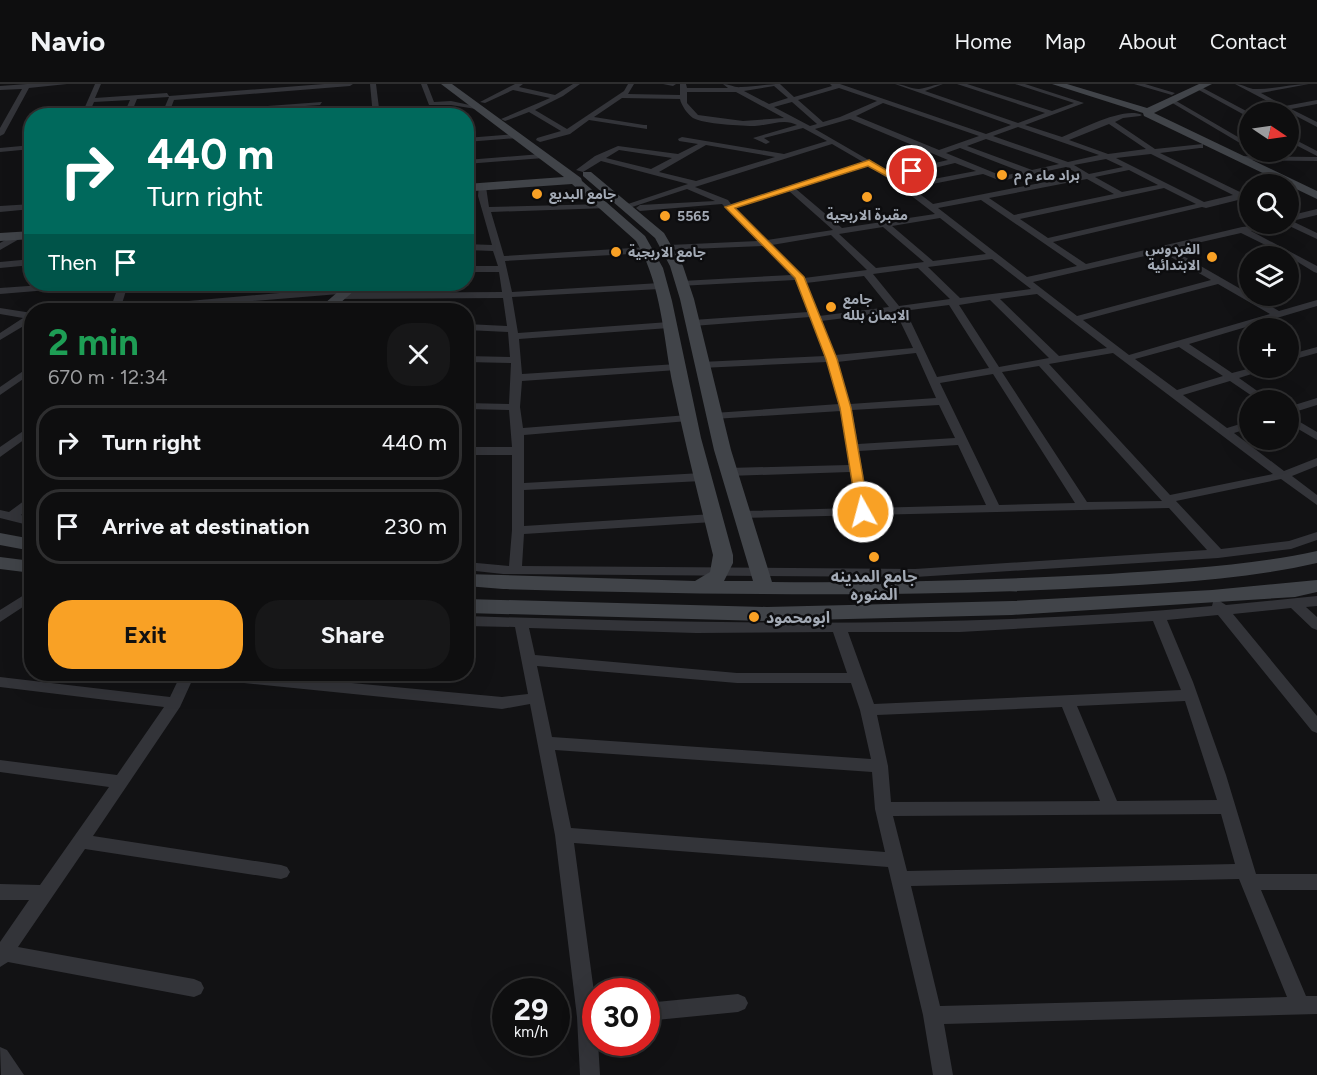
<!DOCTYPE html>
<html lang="en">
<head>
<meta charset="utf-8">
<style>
	:root { --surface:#0e0e0f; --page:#171718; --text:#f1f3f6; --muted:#9b9c9e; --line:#2e2e2f; --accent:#f9a125 }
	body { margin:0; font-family:Figtree,"Noto Sans Arabic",sans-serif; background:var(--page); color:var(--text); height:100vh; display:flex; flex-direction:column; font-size:22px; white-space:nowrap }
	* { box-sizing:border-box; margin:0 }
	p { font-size:20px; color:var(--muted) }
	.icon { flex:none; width:33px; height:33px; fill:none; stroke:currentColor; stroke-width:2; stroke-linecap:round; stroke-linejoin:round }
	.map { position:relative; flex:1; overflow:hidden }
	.drawer { position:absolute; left:24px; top:219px; width:450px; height:378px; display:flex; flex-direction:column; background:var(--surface); border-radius:24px; box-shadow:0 6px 24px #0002,0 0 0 2px var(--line) }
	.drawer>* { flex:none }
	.guide { position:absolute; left:24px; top:24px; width:450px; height:183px; border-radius:24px; box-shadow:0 6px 24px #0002,0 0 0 2px var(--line); background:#00695c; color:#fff; overflow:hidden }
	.needle { width:39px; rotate:103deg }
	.controls { position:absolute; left:1239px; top:18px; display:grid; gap:12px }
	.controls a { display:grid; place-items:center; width:60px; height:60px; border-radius:50%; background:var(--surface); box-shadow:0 6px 24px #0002,0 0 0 2px var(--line); font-size:30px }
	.speed { position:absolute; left:492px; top:894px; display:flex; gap:12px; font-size:30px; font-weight:700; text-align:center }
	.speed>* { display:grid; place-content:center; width:78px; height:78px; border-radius:50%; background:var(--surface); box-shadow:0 6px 24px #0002,0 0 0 2px var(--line); line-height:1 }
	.speed small { font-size:15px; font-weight:400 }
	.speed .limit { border:9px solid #d22; background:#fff; color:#111 }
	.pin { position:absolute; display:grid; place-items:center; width:51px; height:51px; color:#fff; margin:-26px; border:3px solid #fff; border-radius:50%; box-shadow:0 2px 6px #0007 }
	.me { position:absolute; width:66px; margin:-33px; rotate:353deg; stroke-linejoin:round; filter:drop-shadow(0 0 4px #0008) }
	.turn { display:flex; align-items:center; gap:21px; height:126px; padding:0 24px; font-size:27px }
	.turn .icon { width:78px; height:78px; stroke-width:2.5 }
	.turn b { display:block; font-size:42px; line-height:51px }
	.then { display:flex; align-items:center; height:57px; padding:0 24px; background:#0003; gap:12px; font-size:22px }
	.round { display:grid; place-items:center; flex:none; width:63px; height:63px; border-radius:24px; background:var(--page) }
	.head { display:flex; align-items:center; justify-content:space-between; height:102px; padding:0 24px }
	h1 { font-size:36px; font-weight:700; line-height:45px; color:#1e9e55 }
	.primary-button { display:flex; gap:12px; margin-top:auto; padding:12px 24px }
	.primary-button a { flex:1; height:69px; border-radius:24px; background:var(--accent); color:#111; font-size:24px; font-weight:700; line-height:69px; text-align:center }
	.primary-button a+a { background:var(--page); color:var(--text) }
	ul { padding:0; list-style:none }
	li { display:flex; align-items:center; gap:18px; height:75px; margin:0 12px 9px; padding:0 12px; border:3px solid var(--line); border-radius:24px }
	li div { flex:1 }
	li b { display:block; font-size:22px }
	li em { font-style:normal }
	header { display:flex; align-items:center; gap:36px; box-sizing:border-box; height:84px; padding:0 30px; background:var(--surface); border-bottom:2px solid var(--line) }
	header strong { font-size:28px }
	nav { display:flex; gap:33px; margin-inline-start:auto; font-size:21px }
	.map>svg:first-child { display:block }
</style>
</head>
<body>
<header>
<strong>Navio</strong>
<nav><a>Home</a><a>Map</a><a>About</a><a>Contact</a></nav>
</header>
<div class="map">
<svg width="1317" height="991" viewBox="0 0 1317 991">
	<rect width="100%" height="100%" fill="#121214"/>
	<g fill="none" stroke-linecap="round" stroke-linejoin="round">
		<!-- street -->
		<path fill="#333439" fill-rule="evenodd" d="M27 0H67L29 4 4 50 0 52V44L22 5 0 6V2Z
			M95 0H101L95 14 167 9 169 12 324 0H353L350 2 174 16 169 29 322 18 320 21 161 32 169 13 137 15 130 32H123L130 16 94 18 88 32H81Z
			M370 0H376L380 32H373Z
			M421 0H427L434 18 451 17 479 23 476 25 451 21H429Z
			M515 0H523L519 3 555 11 573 0H580L563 12 535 26 567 45 624 7 628 0H634L628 10 680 11V0H686L687 4H728L723 0C729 0 735 4 741 3 754 3 767 0 780 0L794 13 832 2 830 0H840L986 50 1011 41 895 0C903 0 911 5 919 5 927 4 935 0 943 0L925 7 1018 39 1045 29 957 0H967L1052 27 1074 19 1015 0H1025L1084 19 1025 41 1062 53C1080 46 1124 22 1142 31L1140 32 1123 34 1115 38 1155 65 1203 60V64H1200L1160 69 1242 109 1250 108V113L1206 124 1202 123 1053 158 1086 180 1242 143 1274 140 1273 142 1251 147 1317 182V189L1314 188 1288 172 1241 149 1171 165 1279 227 1317 216V222L1189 260 1232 289 1251 284H1265L1264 286 1239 294 1270 316H1258L1230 297 1183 311 1227 344 1250 337V344L1234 349 1284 387 1317 374V382L1292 392 1317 411V421L1281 395 1176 417 1221 465 1289 457 1317 448V456L1291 465 1218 474 915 493 503 490 466 486V478L509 482 512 446V371H466V363H512L509 326 466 325V319L509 320 511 279 466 278V272L510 273 508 248 466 246V240L507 242 503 214 341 215 336 212 339 210 143 226H110L119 200H128L121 223 348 203 353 206 345 209 502 208 499 188H466V182H498L493 167 466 166V160L492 161 478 112 479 101 486 103 489 123 605 120H608V124L491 128 504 172 648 163 652 166 648 169 505 177 512 208 660 199 665 202 660 205 512 213 518 249 669 238 674 241 669 244 519 255 522 290 677 280 682 283 677 286 522 297 520 323 523 344 688 331 694 334 688 337 524 351V399L702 389 708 393 702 397 524 406V442L713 430 719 434 713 438 524 450 522 482 915 485 1207 466 1169 424 738 434 736 431 738 428 742 427 856 424 850 388 728 392 722 388 728 384 849 381 841 327 714 335 708 332 714 329 839 320 827 278 701 284 696 281 701 278 825 272 810 233 693 242 688 239 693 236 808 228 795 196 679 202 677 200 682 197 791 191 763 162 666 166V162L669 161 758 157 722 120 640 127 636 124 640 121 715 117 687 105 629 124 622 122 688 100 601 77 583 88 576 86 595 72 618 62 678 70 698 60 679 57 678 55 682 53 784 70 827 57 803 44 764 54 770 58 766 60 753 54 797 41C785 34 770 41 755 42 743 42 703 40 693 34 688 31 681 21 680 15L622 14 594 33 644 41H647V45L589 36 570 50 540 58 536 56 537 54 561 47 529 28 505 37 501 35 550 14 513 6 485 19 480 18ZM774 2 788 14 769 20 744 7ZM839 4 877 17 840 33 823 38 798 16ZM687 8H736L784 34 743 37 698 31 687 19ZM792 18 817 40 810 42 774 23ZM883 19 979 52 939 66 856 32ZM850 35 948 76 891 89 815 45ZM1109 40 1146 65 1108 70 1069 56ZM1018 43 1099 71 1068 78 993 52ZM986 55 1059 80 1032 86 967 62ZM832 60 863 78 731 120 728 116 695 103ZM706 61 775 73 696 97 659 88ZM960 64 1022 88 1002 92 946 69ZM619 66 672 74 651 85 606 74ZM1151 70 1233 111 1204 118 1116 74ZM1106 75 1123 83 1089 90 1074 81ZM955 79 976 87 907 100 897 93ZM868 82 892 97 935 130 842 144 796 105ZM1066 83 1081 91 933 120 912 104 983 90 1001 97ZM1129 86 1158 101 1122 108 1095 93ZM1087 95 1114 110 1014 131 989 114ZM1164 104 1196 120 1048 154 1020 135ZM789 107 833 146 767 156 736 124ZM981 116 1077 182 1027 193 938 124ZM940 134 986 170 933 177 892 142ZM883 143 924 178 876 184 839 150ZM831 151 867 186 804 194 772 161ZM1162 168 1211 196 1077 232 1033 198ZM992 175 1031 205 960 214 928 183ZM918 184 950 215 899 222 873 190ZM864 192 889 223 819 232 806 199ZM1218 200 1270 230 1129 271 1083 236ZM1037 210 1107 264 1059 272 1000 215ZM990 216 1049 274 999 283 959 221ZM949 221 989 284 937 293 910 236 903 227ZM894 228 900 237 913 264 835 271 821 237ZM1179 263 1223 292 1177 306 1135 275ZM916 269 936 314 850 320 837 278ZM1113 269 1273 390 1170 411 1049 280ZM1039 282 1162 417 1087 418 1002 288ZM993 290 1075 419 999 421 940 299ZM939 321 955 354 858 360 852 326ZM958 361 986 421 869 424 859 367Z
			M663 0H676L673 2Z
			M1134 0H1145L1175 9 1172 11Z
			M1235 0C1243 0 1250 6 1257 5 1275 5 1292 0 1309 0L1261 9 1285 22 1317 16V20L1291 25 1317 38V43Z
			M1197 3H1201L1250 29V34L1197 5Z
			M1171 14 1250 60V65L1169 17Z
			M515 50H518V54L466 58V54Z
			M1288 52 1317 67V72L1288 57Z
			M32 61V65L0 68V64Z
			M541 70 545 72 544 74 466 80V76Z
			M1235 72 1317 73V77L1238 76H1235Z
			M32 120V125L0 128V122Z
			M1317 125V131L1292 137 1317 149V155L1285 140H1288V132Z
			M18 149 22 152 21 154 0 166V159Z
			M32 175V181L0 184V178Z
			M57 200H90L85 203 0 210V204Z
			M0 224 32 229V237L0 256V249L23 234 0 230Z
			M1317 263V269L1288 277V271Z
			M32 281V289L0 311V303Z
			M1317 314V321L1288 330V323Z
			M1288 331 1317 348V356L1288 339Z
			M32 341V350L0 373V363Z
			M32 411V422L21 431 32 434V442L0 434V426L9 428Z
			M32 506V517L0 538V526Z
			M1317 512V522L1306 523 1317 533V546L1312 544 1291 524 1233 530 1317 632V649L1312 647 1218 531 1167 536 1193 598 1226 691 1256 790H1317V806H1261L1306 912H1317V930L944 940 953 991H933L923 931 888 783 574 759 596 923V958H598L600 991H580L577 933 555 751 530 620 502 625 205 595 200 594 198 590H255L502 613 528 610 515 543 466 542V532C715 540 964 545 1212 522L1213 518 1218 516 1226 521ZM1153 537 1181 606 874 620 848 548H960ZM529 544 696 549 833 548 847 589H737L535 571ZM537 582 737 599H851L860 626 871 675 552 653ZM1185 617 1217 716 1117 717 1077 622ZM1062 623 1100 717 891 718 888 682 877 631ZM555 666 872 688 875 725 885 768 571 744ZM1221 730 1235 780 907 787 893 732ZM1239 795 1287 913 940 922 911 802Z
			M181 590H195L180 623 93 752 281 781 287 783 290 788 287 793 281 795 85 765 18 863 194 895 201 898 204 904 201 910 194 913 8 878 0 883V858L29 816H0V800L40 801 109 703 0 688V676L117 691 164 623 0 603V593L170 613Z
			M738 910 745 913 748 919 745 925 738 928 646 937V919Z
			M0 963 7 966 24 991H1Z"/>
		<!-- secondary -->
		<path fill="#414449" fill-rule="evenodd" d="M441 0H452L581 94 582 97 645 152 663 184 672 217 701 354 733 471V479L724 497H753L714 366 680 215 670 182 655 154 583 92V88H591L664 149 683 182 694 215 731 366 772 498C885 499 997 496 1109 490 1179 485 1248 482 1317 467V479C1234 498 1149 500 1065 505 877 514 691 510 503 505L466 502V490L695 497 710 488 713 471C699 415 685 359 673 302 663 253 662 201 636 157L572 100 474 107 476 117 466 124V100L564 93Z
			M1052 0H1067L1147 24 1199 0H1212L1154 29 1317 107V115L1144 32 1143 29Z
			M32 147V155L0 157V149Z
			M347 200H362L332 226H317Z
			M0 449 32 455V467L0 461Z
			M0 473 32 477V489L0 485Z
			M1317 496V508L1295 513 1012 531 767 537 466 529V515L767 523 1012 517 1212 506Z"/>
	</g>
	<!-- route -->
	<path fill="#f9a125" stroke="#a26918" stroke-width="1.5" d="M869 76 891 89 912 84 916 87 890 94 868 82 735 124 804 193 837 275 851 324 869 428 863 431 857 428 840 324 826 275 795 194 725 123Z"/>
	<!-- markers -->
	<g fill="#f9a125" stroke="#0d0d0f" stroke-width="2">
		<circle cx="1002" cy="91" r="6"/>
		<circle cx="537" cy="110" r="6"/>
		<circle cx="867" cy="113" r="6"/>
		<circle cx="665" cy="132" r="6"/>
		<circle cx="616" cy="168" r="6"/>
		<circle cx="1212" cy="173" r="6"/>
		<circle cx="831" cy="223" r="6"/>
		<circle cx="874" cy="473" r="6"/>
		<circle cx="754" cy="533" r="6"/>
	</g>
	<g text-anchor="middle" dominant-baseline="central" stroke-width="5" stroke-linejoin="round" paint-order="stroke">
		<!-- far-poi labels -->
		<g font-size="14" font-weight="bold" fill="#a3aab5" stroke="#0d0d0f" text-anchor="start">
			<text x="1014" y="91">براد ماء م م</text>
			<text x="549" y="110">جامع البديع</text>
			<text x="867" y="131" text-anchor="middle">مقبرة الاربجية</text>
			<text x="677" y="132">5565</text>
			<text x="1200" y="165" text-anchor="end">الفردوس<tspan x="1200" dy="16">الابتدائية</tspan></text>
			<text x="628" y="168">جامع الاربجية</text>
			<text x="843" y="215">جامع<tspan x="843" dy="16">الايمان بلله</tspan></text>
		</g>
		<!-- poi labels -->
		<g font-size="16" font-weight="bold" fill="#a3aab5" stroke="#0d0d0f">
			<text x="874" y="492">جامع المدينه<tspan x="874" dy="18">المنوره</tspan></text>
			<text x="766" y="533" text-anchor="start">ابومحمود</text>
		</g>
	</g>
</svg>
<div class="controls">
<a><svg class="needle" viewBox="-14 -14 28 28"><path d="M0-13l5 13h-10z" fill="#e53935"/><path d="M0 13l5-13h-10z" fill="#9b9c9e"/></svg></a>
<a><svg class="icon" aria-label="search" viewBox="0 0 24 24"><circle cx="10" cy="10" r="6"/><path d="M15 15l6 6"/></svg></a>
<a><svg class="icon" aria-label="layers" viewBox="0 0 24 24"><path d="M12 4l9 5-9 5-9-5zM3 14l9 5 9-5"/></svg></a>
<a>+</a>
<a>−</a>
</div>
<div class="speed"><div>29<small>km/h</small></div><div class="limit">30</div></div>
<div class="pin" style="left:912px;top:87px;background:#d93025"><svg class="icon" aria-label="arrive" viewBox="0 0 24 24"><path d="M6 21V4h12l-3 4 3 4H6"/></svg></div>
<svg class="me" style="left:863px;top:428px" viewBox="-20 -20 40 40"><circle r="17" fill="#f9a125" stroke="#fff" stroke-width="3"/><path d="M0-11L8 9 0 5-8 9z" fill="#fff"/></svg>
<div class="guide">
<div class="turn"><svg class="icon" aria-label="right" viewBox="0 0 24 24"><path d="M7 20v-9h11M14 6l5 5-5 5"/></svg><div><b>440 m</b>Turn right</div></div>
<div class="then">Then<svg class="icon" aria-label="arrive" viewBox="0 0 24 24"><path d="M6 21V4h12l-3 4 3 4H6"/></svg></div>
</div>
<section class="drawer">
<div class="head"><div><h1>2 min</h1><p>670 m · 12:34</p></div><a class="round"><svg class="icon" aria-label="close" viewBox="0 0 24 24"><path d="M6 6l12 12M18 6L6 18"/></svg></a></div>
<ul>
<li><svg class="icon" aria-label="right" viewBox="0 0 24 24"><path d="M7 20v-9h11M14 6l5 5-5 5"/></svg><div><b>Turn right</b></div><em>440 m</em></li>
<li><svg class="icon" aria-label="arrive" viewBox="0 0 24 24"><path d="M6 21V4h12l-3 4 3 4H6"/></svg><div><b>Arrive at destination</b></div><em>230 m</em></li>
</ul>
<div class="primary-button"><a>Exit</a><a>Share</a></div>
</section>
</div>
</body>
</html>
